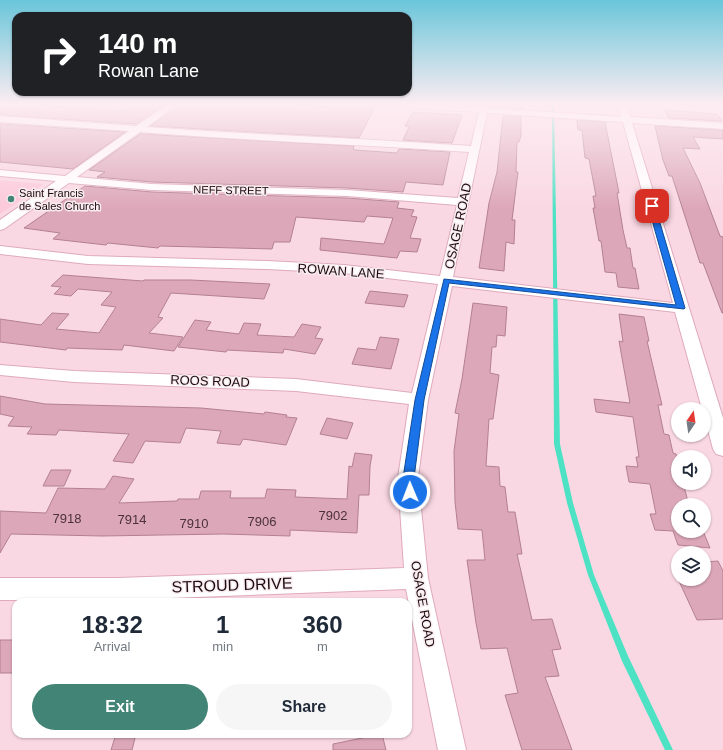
<!DOCTYPE html>
<html lang="en">
<head>
<meta charset="utf-8">
<style>
	:root { --surface:#fff; --page:#f6f6f7; --text:#1f2937; --muted:#747a83; --accent:#428475 }
	body { margin:0; font-family:Helvetica,sans-serif; background:var(--page); color:var(--text); height:100vh; display:flex; flex-direction:column; font-size:15px; white-space:nowrap }
	* { box-sizing:border-box; margin:0 }
	p { font-size:13px; color:var(--muted) }
	.icon { flex:none; width:22px; height:22px; fill:none; stroke:currentColor; stroke-width:2; stroke-linecap:round; stroke-linejoin:round }
	.map { position:relative; flex:1; overflow:hidden }
	.side { position:absolute; left:12px; top:598px; width:400px; height:140px; display:flex; flex-direction:column; background:var(--surface); border-radius:12px; box-shadow:0 1px 3px #0004 }
	.side>* { flex:none }
	.guide { position:absolute; left:12px; top:12px; width:400px; height:84px; border-radius:12px; box-shadow:0 1px 3px #0004; background:#202124; color:#fff; overflow:hidden }
	.needle { width:26px; rotate:13deg }
	.controls { position:absolute; left:671px; top:402px; display:grid; gap:8px }
	.controls a { display:grid; place-items:center; width:40px; height:40px; border-radius:50%; background:var(--surface); box-shadow:0 1px 3px #0004; font-size:20px }
	.pin { position:absolute; display:grid; place-items:center; width:34px; height:34px; color:#fff; margin:-17px; border-radius:8px; box-shadow:0 2px 6px #0006 }
	.me { position:absolute; width:44px; margin:-22px; rotate:359deg; stroke-linejoin:round; filter:drop-shadow(0 0 3px #0008) }
	.turn { display:flex; align-items:center; gap:14px; height:84px; padding:0 20px; font-size:18px }
	.turn .icon { width:52px; height:52px; stroke-width:2.5 }
	.turn b { display:block; font-size:28px; line-height:34px }
	.eta { display:flex; justify-content:space-evenly; align-items:center; height:68px; text-align:center }
	.eta b { font-size:24px; font-weight:800; line-height:28px }
	.action { display:flex; gap:8px; margin-top:auto; padding:8px 20px }
	.action a { flex:1; height:46px; border-radius:24px; background:var(--accent); color:#fff; font-size:16px; font-weight:800; line-height:46px; text-align:center }
	.action a+a { background:var(--page); color:var(--text) }
	.map>svg:first-child { display:block }
</style>
</head>
<body>
<div class="map">
<svg width="723" height="750" viewBox="0 0 723 750">
	<rect width="100%" height="100%" fill="#fad8e3"/>
	<!-- built -->
	<path fill="#fcc9da" d="M0 180 44 184 0 214Z"/>
	<g fill="none" stroke-linecap="round" stroke-linejoin="round">
		<!-- stream -->
		<path fill="#4ee2c5" fill-rule="evenodd" d="M552 104H554L560 444 573 503 594 575 628 656 673 750H665L622 661 588 575 567 503 554 444Z"/>
	</g>
	<!-- building -->
	<path fill="#dca7b9" stroke="#b38092" d="M0 104H25L123 111 135 104H167L136 124 0 115Z
		M179 104H276L374 109 359 138 151 126Z
		M506 104H520L522 105V109L506 108Z
		M665 110 717 114 722 121 668 118Z
		M413 112 462 115 452 143 403 140 409 127 405 126Z
		M503 116 521 117V135L519 142H517L516 172H518L512 220H515L514 244 506 242 504 271 479 268 489 203 497 172Z
		M577 120 605 122 619 193H617L623 230 627 248H630L633 268H635L639 289 618 287 616 273 605 272 601 241H599L593 208H595L593 196H596L589 159 585 158 582 130H578Z
		M0 124 125 132 73 169 0 162Z
		M655 126 723 130V139L693 137 700 149 683 148 700 183 720 236 723 237V313H722L703 263H700L672 176H669L663 160Z
		M140 134 354 146 353 149 355 150 397 153 399 149 450 152 443 185 406 182 403 192 347 188 152 182 97 177 105 172 89 170Z
		M85 186 152 192 347 198 399 202 397 208 414 210 411 216 417 217 410 238 421 239 417 252 400 251 397 258 320 250 321 238 384 244 393 218 367 216 364 222 296 217 290 242H274L272 249 160 246 158 248 108 243 106 245 53 239 60 233 24 228Z
		M63 275 143 281 144 280H191L270 284 264 299 171 293 158 317 163 318 149 333 183 337 174 351 124 345 122 350 67 348 66 350 0 342V319L41 325 52 313 69 314 56 329 99 333 116 307 101 305 112 292 78 289 71 296 54 294 61 287 51 286Z
		M370 291 408 295 404 307 365 303Z
		M473 303 507 307 505 336 497 335 496 347H492L490 373 499 375 493 419H489L486 466 499 467 500 486 505 487 508 512H515L522 554H517L532 620 552 619 561 649 552 650 559 676 545 677 572 750H522L505 695 518 693 507 648 481 649 476 623 467 560H485L482 530 458 529 455 502 454 451 459 414 455 413 462 379Z
		M619 314 644 317 649 341H647L662 405H658L664 434 669 435 673 453 676 454 678 463V483H683L689 505H678V531H703L710 548 678 545 673 531 655 530 650 514H656L650 484 629 482 626 466 638 467 636 457H639L633 417 596 412 594 399 630 403 619 341 623 342Z
		M195 320 211 322 206 330 239 334 244 323 261 324 257 335 294 337 302 324 321 327 315 338 323 339 315 354 284 349 283 353 227 350 226 352 178 347Z
		M380 337 399 339 391 369 352 364 358 348 376 350Z
		M0 396 45 404 201 408 264 414 265 412 287 415 286 417 297 418 286 445 243 439 240 445 217 443 221 431 186 428 180 443 145 441 133 463 113 461 129 434 59 430 56 435 27 434 32 427 8 426 14 417 0 414Z
		M327 418 353 423 347 439 320 434Z
		M355 453 372 455 370 466 369 495H359L357 533 290 530V536L223 534 102 536 11 534 0 553V511L46 513 58 488 105 489 113 476 134 479 119 503 177 501 178 499H199L201 491H231L230 498H265L267 489 296 490 295 497 347 499 349 466 352 467Z
		M51 470H71L64 486H43Z
		M718 561 723 571V619L697 620 678 579H704V562Z
		M0 640H16V673H0Z
		M116 734H136L132 750H111Z
		M382 734 386 750H333V744Z"/>
	<g fill="none" stroke-linecap="round" stroke-linejoin="round">
		<defs>
			<path id="minor" d="M169 104H178L147 127C255 135 363 138 471 146L479 112 392 107 389 106 388 104H423L480 107 481 104H489L488 108 621 117 618 104H626L630 117 723 123V129L632 123 723 418V456L716 454 713 449 704 415V409H702L675 312 452 286 428 400 418 478 428 578 466 750H438L406 589 118 600H0V578H118L404 568 398 478 409 404 296 391 74 382 0 375V365L74 371 296 379 412 393 438 284 344 273 267 269 88 264 0 254V246L88 256 267 261 344 265 440 276 457 205 347 196 152 190 69 183 4 229 0 230V220L56 181 0 176V170L65 176 129 131 0 122V116L136 126ZM487 113 623 122 673 303 453 277ZM140 132C250 141 360 144 469 152L458 198 347 190 152 184 77 177Z"/>
		</defs>
		<!-- minor casing -->
		<use href="#minor" stroke="#dfaabb" stroke-width="2"/>
		<!-- minor -->
		<use href="#minor" fill="#fff" fill-rule="evenodd"/>
	</g>
	<!-- sky -->
	<linearGradient id="sky" x2="0" y2="1"><stop stop-color="#6ac6da"/><stop offset="0.5" stop-color="#fdedf2"/><stop offset="1" stop-color="#fdedf2" stop-opacity="0"/></linearGradient>
	<rect width="723" height="209" fill="url(#sky)"/>
	<!-- route -->
	<path fill="#1a73e8" stroke="#114b97" d="M652 204 655 206 685 308 684 309 449 283 424 400 414 478 415 492 413 495 410 497 406 495 403 478 415 400 444 279 676 305 648 206Z"/>
	<!-- markers -->
	<circle fill="#428475" stroke="#f8ecef" stroke-width="1.5" cx="11" cy="199" r="4"/>
	<g text-anchor="middle" dominant-baseline="central" stroke-width="3" stroke-linejoin="round" paint-order="stroke">
		<!-- far-street labels -->
		<g font-size="11" fill="#1c0a11" stroke="#f8ecef">
			<text transform="translate(231 190) rotate(1)">NEFF STREET</text>
		</g>
		<!-- far-poi labels -->
		<g font-size="11" fill="#1c0a11" stroke="#f8ecef" text-anchor="start">
			<text x="19" y="193">Saint Francis<tspan x="19" dy="13">de Sales Church</tspan></text>
		</g>
		<!-- street labels -->
		<g font-size="13" fill="#1c0a11" stroke="#f8ecef">
			<text transform="translate(458 226) rotate(-78)">OSAGE ROAD</text>
			<text transform="translate(341 271) rotate(4)">ROWAN LANE</text>
			<text transform="translate(210 381) rotate(2)">ROOS ROAD</text>
			<text transform="translate(423 604) rotate(80)">OSAGE ROAD</text>
		</g>
		<!-- near-number labels -->
		<g font-size="13" fill="#4c313b">
			<text x="333" y="515">7902</text>
			<text x="67" y="518">7918</text>
			<text x="132" y="519">7914</text>
			<text x="262" y="521">7906</text>
			<text x="194" y="523">7910</text>
		</g>
		<!-- near-street labels -->
		<g font-size="16" fill="#1c0a11" stroke="#f8ecef">
			<text transform="translate(232 585) rotate(-2)">STROUD DRIVE</text>
		</g>
	</g>
</svg>
<div class="controls">
<a><svg class="needle" viewBox="-14 -14 28 28"><path d="M0-13l5 13h-10z" fill="#e53935"/><path d="M0 13l5-13h-10z" fill="#747a83"/></svg></a>
<a><svg class="icon" aria-label="sound" viewBox="0 0 24 24"><path d="M4 9h4l5-4v14l-5-4H4zM17 9q2 3 0 6"/></svg></a>
<a><svg class="icon" aria-label="search" viewBox="0 0 24 24"><circle cx="10" cy="10" r="6"/><path d="M15 15l6 6"/></svg></a>
<a><svg class="icon" aria-label="layers" viewBox="0 0 24 24"><path d="M12 4l9 5-9 5-9-5zM3 14l9 5 9-5"/></svg></a>
</div>
<div class="pin" style="left:652px;top:206px;background:#d93025"><svg class="icon" aria-label="arrive" viewBox="0 0 24 24"><path d="M6 21V4h12l-3 4 3 4H6"/></svg></div>
<svg class="me" style="left:410px;top:492px" viewBox="-20 -20 40 40"><circle r="17" fill="#1a73e8" stroke="#fff" stroke-width="3"/><path d="M0-11L8 9 0 5-8 9z" fill="#fff"/></svg>
<div class="guide">
<div class="turn"><svg class="icon" aria-label="right" viewBox="0 0 24 24"><path d="M7 20v-9h11M14 6l5 5-5 5"/></svg><div><b>140 m</b>Rowan Lane</div></div>
</div>
<section class="side">
<div class="eta">
<div><b>18:32</b><p>Arrival</p></div>
<div><b>1</b><p>min</p></div>
<div><b>360</b><p>m</p></div>
</div>
<div class="action"><a>Exit</a><a>Share</a></div>
</section>
</div>
</body>
</html>
